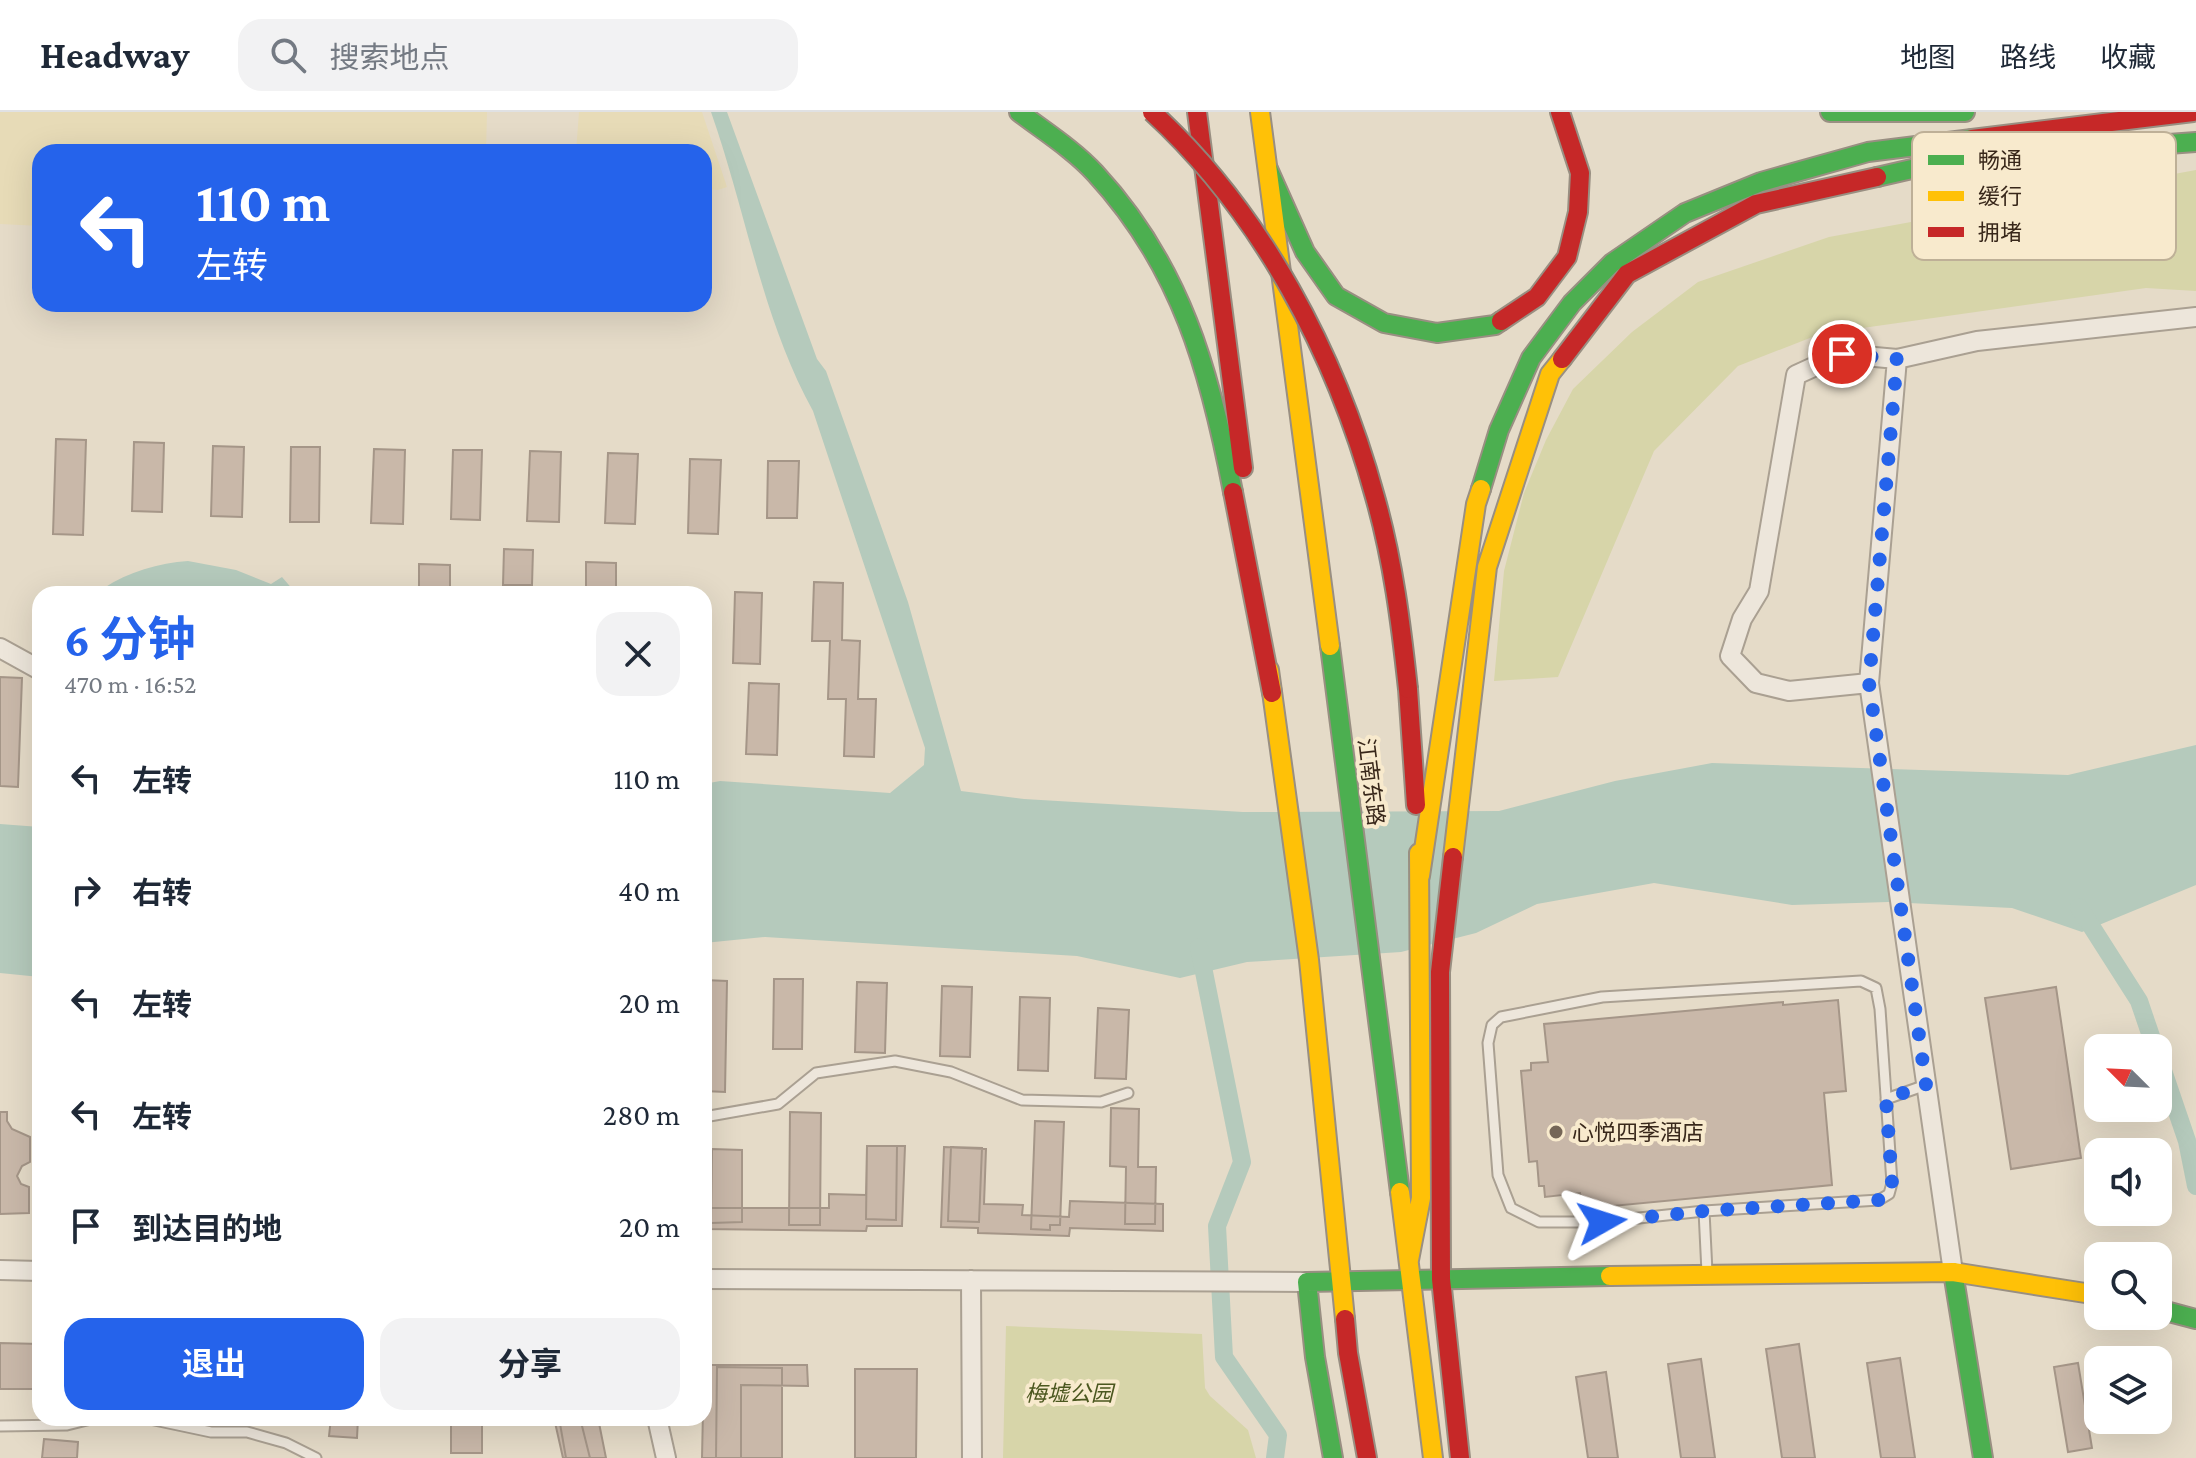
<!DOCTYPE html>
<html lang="zh">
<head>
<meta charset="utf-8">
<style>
	:root { --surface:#fff; --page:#f2f2f3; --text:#1f2937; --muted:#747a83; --line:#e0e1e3; --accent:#2563eb }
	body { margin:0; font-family:"Crimson Pro","Noto Sans SC",serif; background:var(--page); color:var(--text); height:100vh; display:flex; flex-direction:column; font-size:30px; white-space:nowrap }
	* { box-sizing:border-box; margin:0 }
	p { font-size:26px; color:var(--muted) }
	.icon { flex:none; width:44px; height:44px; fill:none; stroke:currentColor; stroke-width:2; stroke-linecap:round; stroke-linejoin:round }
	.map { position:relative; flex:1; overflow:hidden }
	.sheet { position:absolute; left:32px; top:474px; width:680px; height:840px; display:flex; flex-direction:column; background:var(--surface); border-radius:24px; box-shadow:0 8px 32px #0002 }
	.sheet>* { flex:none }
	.hud { position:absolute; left:32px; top:32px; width:680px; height:168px; border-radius:24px; box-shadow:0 8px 32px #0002; background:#2563eb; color:#fff; overflow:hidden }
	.needle { width:52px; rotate:294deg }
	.buttons { position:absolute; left:2084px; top:922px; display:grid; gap:16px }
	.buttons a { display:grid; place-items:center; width:88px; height:88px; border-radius:16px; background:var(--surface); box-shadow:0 8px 32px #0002; font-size:40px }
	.pin { position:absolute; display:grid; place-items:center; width:68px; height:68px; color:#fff; margin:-34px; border:4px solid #fff; border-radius:50%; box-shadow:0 2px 8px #0007 }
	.me { position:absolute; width:88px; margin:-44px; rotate:84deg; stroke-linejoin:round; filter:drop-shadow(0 0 6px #0008) }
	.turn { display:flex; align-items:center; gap:28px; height:168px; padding:0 32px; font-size:36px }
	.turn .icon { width:104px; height:104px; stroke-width:2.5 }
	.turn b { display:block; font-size:56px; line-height:68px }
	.round { display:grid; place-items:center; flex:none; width:84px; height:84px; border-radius:24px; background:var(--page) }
	.headline { display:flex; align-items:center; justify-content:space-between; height:136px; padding:0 32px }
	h1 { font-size:48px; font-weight:700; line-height:60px; color:var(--accent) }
	.primary-button { display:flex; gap:16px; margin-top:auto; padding:16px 32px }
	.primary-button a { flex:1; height:92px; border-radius:24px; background:var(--accent); color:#fff; font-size:32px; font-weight:700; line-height:92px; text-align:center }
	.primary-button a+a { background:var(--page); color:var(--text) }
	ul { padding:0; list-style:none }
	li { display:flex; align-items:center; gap:24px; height:112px; padding:0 32px }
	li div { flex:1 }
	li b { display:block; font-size:30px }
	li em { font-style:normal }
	header { display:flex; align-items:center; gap:48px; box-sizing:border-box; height:112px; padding:0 40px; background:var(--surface); border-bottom:2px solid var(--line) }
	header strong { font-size:38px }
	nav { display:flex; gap:44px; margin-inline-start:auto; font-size:28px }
	.search { width:560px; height:72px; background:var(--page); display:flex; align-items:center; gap:20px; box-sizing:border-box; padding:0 28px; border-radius:24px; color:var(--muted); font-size:30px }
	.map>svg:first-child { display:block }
</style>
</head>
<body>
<header>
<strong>Headway</strong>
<div class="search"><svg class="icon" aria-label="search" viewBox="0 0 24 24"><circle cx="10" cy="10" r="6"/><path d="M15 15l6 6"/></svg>搜索地点</div>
<nav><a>地图</a><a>路线</a><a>收藏</a></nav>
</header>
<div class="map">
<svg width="2196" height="1346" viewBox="0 0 2196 1346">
	<rect width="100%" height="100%" fill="#e5dbc8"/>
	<!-- farmland -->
	<path fill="#e7dbb7" d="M0 0H487L486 40H40V114L0 112Z
		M579 0H702L727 75 718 78 704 77V40H576Z"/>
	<!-- green -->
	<path fill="#d7d5a9" d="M2196 58V179L2146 176 1820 222 1738 254 1654 339 1558 565 1494 569 1504 459 1524 381 1546 328 1573 277 1632 220 1698 170 1829 125Z
		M1006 1214 1202 1222 1205 1276 1210 1284 1248 1318 1256 1346H1003Z"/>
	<!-- water -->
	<path fill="#b5cabc" d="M711 0H727L817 247 826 259 908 490 961 679 1024 687 1243 700 1499 699 1615 669 1712 651 2068 663 2196 633V773L2082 820 2012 796 1888 790 1792 793 1654 771 1537 792 1476 821 1401 840 1247 850 1180 866 1077 844 765 825 704 831V672L720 669 890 681 924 653 925 636 813 299C762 207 746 99 711 0Z
		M188 449 236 458 271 472 282 465 294 479 292 482H104V476C128 460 159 451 188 449Z
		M0 712 40 715V865L0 861Z"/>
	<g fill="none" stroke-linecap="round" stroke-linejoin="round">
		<!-- canal -->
		<path stroke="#b5cabc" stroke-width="18" d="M2079 795 2139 889 2155 936
			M1199 835 1242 1050 1217 1114 1224 1245 1278 1323 1275 1346
			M2158 944 2187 1029 2196 1074"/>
	</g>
	<!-- building -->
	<path fill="#c9b8a9" stroke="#a59688" stroke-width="2" d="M56 327 86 328 83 423 53 422Z
		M134 330 164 331 162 400 132 399Z
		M213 334 244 335 242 405 211 404Z
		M291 335H320L319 410H290Z
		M374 337 405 338 403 412 371 411Z
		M453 338H482L480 408 451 407Z
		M530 339 561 340 559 410 527 409Z
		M608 341 638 342 635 412 605 411Z
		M690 347 721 348 718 422 688 421Z
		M768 349H799L797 406H767Z
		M504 437 533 438 532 473H503Z
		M586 450 616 451V482H586Z
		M419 452 450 453V482H419Z
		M814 470 843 471 842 528 860 529 858 587H876L874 645 844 644 846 587H828L830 529H812Z
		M735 480 762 481 760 552 733 551Z
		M0 565 22 566 18 675 0 674Z
		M749 571 779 572 777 643 746 642Z
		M774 867H803L802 937H773Z
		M704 868 727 869 725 980 704 979Z
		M857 870 887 871 885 941 855 940Z
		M942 874 972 875 970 945 940 944Z
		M2056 875 2081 1046 2011 1057 1985 886Z
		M1020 885 1050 886 1048 959 1018 958Z
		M1838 888 1846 979 1824 981 1832 1073 1581 1097 1580 1081 1545 1085 1544 1074H1539L1537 1049 1529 1050 1521 959 1531 958V951L1548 950 1544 912 1783 890V893Z
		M1098 896 1129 898 1126 967 1095 966Z
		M1111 996 1139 997 1138 1055H1156L1155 1112H1125L1126 1055 1110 1054Z
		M0 1000H7V1009L12 1017 30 1025V1050L22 1054 17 1064 21 1072 29 1075V1101L0 1102Z
		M790 1000 821 1001 820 1113H789Z
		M1035 1009 1064 1010 1060 1113H1050V1118L1031 1117Z
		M867 1034H897L896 1108 866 1107Z
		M867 1034H905L902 1114H867L866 1119 704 1117V1096H829V1082L866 1083Z
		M944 1035 986 1037 984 1092 1023 1093 1022 1103 1069 1105 1070 1089 1163 1092V1119L1070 1116 1069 1124 978 1121V1116L941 1115Z
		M951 1035 982 1036 979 1110 948 1109Z
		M712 1037 742 1038V1110L711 1111Z
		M0 1231 40 1232V1277H0Z
		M1799 1232 1815 1346H1782L1766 1237Z
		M1900 1246 1915 1346H1881L1867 1251Z
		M1701 1247 1715 1346H1681L1668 1252Z
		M2078 1251 2092 1336 2068 1340 2054 1255Z
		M704 1253H807L808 1274 741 1273V1346H702Z
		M717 1255 782 1256V1346H716Z
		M855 1257H917L916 1346H855Z
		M1606 1260 1618 1346H1588L1576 1265Z
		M331 1306H358L357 1326 329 1324Z
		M451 1306H482V1341H451Z
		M554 1306H580L590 1346H563Z
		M559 1306H598L606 1346H566Z
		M44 1327 78 1330 77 1346H42Z"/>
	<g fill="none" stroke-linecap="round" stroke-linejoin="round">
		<defs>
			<path id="lane" d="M1861 869 1876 876 1880 897 1892 1071 1889 1082 1879 1088 1704 1099 1602 1110H1539L1511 1096 1498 1063 1488 931 1492 913 1501 905 1602 885Z
				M1886 987 1926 973
				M704 1005 778 992 816 961 895 949 951 960 1022 988 1101 990 1128 981
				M1704 1099 1707 1160
				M145 1306 211 1320H247L286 1331 316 1346
				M0 1314 67 1313 95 1306"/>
			<path id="street" d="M0 536 40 558
				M1869 571 1789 579 1756 571 1730 544 1742 507 1759 479 1796 263 1842 242 1897 247
				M0 1158 40 1159
				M1953 1160 1869 571 1897 247 1977 229 2196 205
				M704 1167 1307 1170
				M971 1168 972 1346
				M657 1306 666 1346"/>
			<path id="fast" d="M1019 0C1044 19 1074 38 1095 61 1181 154 1210 259 1233 380
				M1830 0H1965
				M1268 57 1305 140 1336 184 1384 211 1437 221 1495 213 1501 209
				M1877 65 1951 48 2196 30
				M1481 377 1499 318 1531 246 1572 191 1612 151 1685 101 1761 70 1868 40 1972 27
				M1330 534 1400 1080
				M1953 1160 1983 1346
				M2158 1197 2196 1207
				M1333 1346 1315 1245 1307 1170 1610 1164"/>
			<path id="slow" d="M1260 0 1330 534
				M1269 558 1309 848 1345 1207
				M1453 745 1487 455 1550 262 1562 247
				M1420 764 1476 392 1481 377
				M1400 1080 1433 1346
				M1409 1148 1421 1086 1419 741
				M1610 1164 1953 1160 2098 1183"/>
			<path id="jam" d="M1197 0 1243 356
				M1972 27 2193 0
				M1501 209 1537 185 1567 145 1578 100 1580 61 1560 0
				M1562 247 1627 162 1756 92 1877 65
				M1233 380 1272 581
				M1408 577 1416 693
				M1453 745 1440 860 1441 1167 1460 1346
				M1345 1207 1348 1241 1367 1346"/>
		</defs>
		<!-- lane casing -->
		<use href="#lane" stroke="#aaa092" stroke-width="13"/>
		<!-- street casing -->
		<use href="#street" stroke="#aaa092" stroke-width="22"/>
		<!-- fast casing -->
		<use href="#fast" stroke="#998f82" stroke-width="22"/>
		<!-- slow casing -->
		<use href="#slow" stroke="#998f82" stroke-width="22"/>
		<!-- jam casing -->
		<use href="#jam" stroke="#998f82" stroke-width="22"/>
		<!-- lane -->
		<use href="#lane" stroke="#ede6db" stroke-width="9"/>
		<!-- street -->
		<use href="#street" stroke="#ede6db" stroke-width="18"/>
		<!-- fast -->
		<use href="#fast" stroke="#4caf50" stroke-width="18"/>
		<!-- slow -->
		<use href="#slow" stroke="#ffc107" stroke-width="18"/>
		<!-- jam -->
		<use href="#jam" stroke="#c62828" stroke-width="18"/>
		<defs>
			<path id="jam-bridge" d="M1152 0C1262 101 1336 242 1375 385 1393 448 1401 512 1408 577"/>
		</defs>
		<!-- jam-bridge casing -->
		<use href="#jam-bridge" stroke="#8f8579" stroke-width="22" stroke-linecap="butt"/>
		<!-- jam-bridge -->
		<use href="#jam-bridge" stroke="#c62828" stroke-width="18"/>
	</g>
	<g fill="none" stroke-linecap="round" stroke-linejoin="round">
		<!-- route -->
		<path stroke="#2563eb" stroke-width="14" stroke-dasharray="0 25.2" d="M1602 1110 1704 1099 1879 1088 1889 1082 1892 1071 1886 987 1926 973 1869 571 1897 247 1842 242"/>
	</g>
	<!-- markers -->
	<circle fill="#756657" stroke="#f8eacd" stroke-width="3" cx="1556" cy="1020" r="8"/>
	<g text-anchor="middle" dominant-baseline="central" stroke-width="8" stroke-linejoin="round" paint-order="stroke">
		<!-- street labels -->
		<g font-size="22" fill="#38271a" stroke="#f8eacd">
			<text transform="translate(1371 670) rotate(83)">江南东路</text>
		</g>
		<!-- poi labels -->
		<g font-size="22" fill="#38271a" stroke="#f8eacd" text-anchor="start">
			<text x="1572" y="1020">心悦四季酒店</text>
		</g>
		<!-- park labels -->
		<g font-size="22" font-style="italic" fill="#4b571f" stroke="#f8eacd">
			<text x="1069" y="1281">梅墟公园</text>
		</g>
	</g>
	<!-- legend -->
	<rect x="1912" y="20" width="264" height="128" rx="12" fill="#f8eacd" stroke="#beb097" stroke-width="2"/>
	<rect x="1928" y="43" width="36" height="10" fill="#4caf50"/>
	<rect x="1928" y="79" width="36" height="10" fill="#ffc107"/>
	<rect x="1928" y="115" width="36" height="10" fill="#c62828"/>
	<g font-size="22" fill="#38271a">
		<text x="1978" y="56">畅通</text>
		<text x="1978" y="92">缓行</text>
		<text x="1978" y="128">拥堵</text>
	</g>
</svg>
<div class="buttons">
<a><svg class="needle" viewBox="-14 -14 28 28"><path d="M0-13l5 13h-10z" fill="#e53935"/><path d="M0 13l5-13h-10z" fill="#747a83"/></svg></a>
<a><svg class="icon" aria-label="sound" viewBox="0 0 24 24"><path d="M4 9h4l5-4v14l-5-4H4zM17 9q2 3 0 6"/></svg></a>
<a><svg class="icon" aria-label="search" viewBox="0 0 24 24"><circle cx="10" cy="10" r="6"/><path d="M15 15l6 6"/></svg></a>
<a><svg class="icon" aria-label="layers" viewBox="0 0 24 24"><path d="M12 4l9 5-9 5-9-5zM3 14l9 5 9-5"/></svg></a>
</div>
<div class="pin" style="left:1842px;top:242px;background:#d93025"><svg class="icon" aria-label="arrive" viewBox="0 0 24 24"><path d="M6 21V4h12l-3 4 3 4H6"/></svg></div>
<svg class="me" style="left:1602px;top:1110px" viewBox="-20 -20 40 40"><path d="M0-17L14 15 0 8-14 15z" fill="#2563eb" stroke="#fff" stroke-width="4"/></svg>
<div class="hud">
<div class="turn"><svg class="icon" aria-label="left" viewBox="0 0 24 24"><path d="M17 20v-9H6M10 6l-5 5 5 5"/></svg><div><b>110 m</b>左转</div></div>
</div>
<section class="sheet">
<div class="headline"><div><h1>6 分钟</h1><p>470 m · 16:52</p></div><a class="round"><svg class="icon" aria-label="close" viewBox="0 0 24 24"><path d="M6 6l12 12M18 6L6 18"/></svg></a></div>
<ul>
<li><svg class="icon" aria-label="left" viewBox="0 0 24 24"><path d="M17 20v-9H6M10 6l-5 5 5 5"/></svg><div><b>左转</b></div><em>110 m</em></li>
<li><svg class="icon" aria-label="right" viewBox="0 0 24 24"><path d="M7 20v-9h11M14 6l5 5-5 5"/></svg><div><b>右转</b></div><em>40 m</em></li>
<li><svg class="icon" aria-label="left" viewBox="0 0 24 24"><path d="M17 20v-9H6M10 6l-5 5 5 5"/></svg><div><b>左转</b></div><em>20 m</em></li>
<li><svg class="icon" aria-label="left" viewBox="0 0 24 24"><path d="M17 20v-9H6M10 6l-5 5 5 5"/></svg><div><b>左转</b></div><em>280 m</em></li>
<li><svg class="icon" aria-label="arrive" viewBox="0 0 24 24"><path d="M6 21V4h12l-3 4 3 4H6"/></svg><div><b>到达目的地</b></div><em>20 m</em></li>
</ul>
<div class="primary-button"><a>退出</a><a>分享</a></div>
</section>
</div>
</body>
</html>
